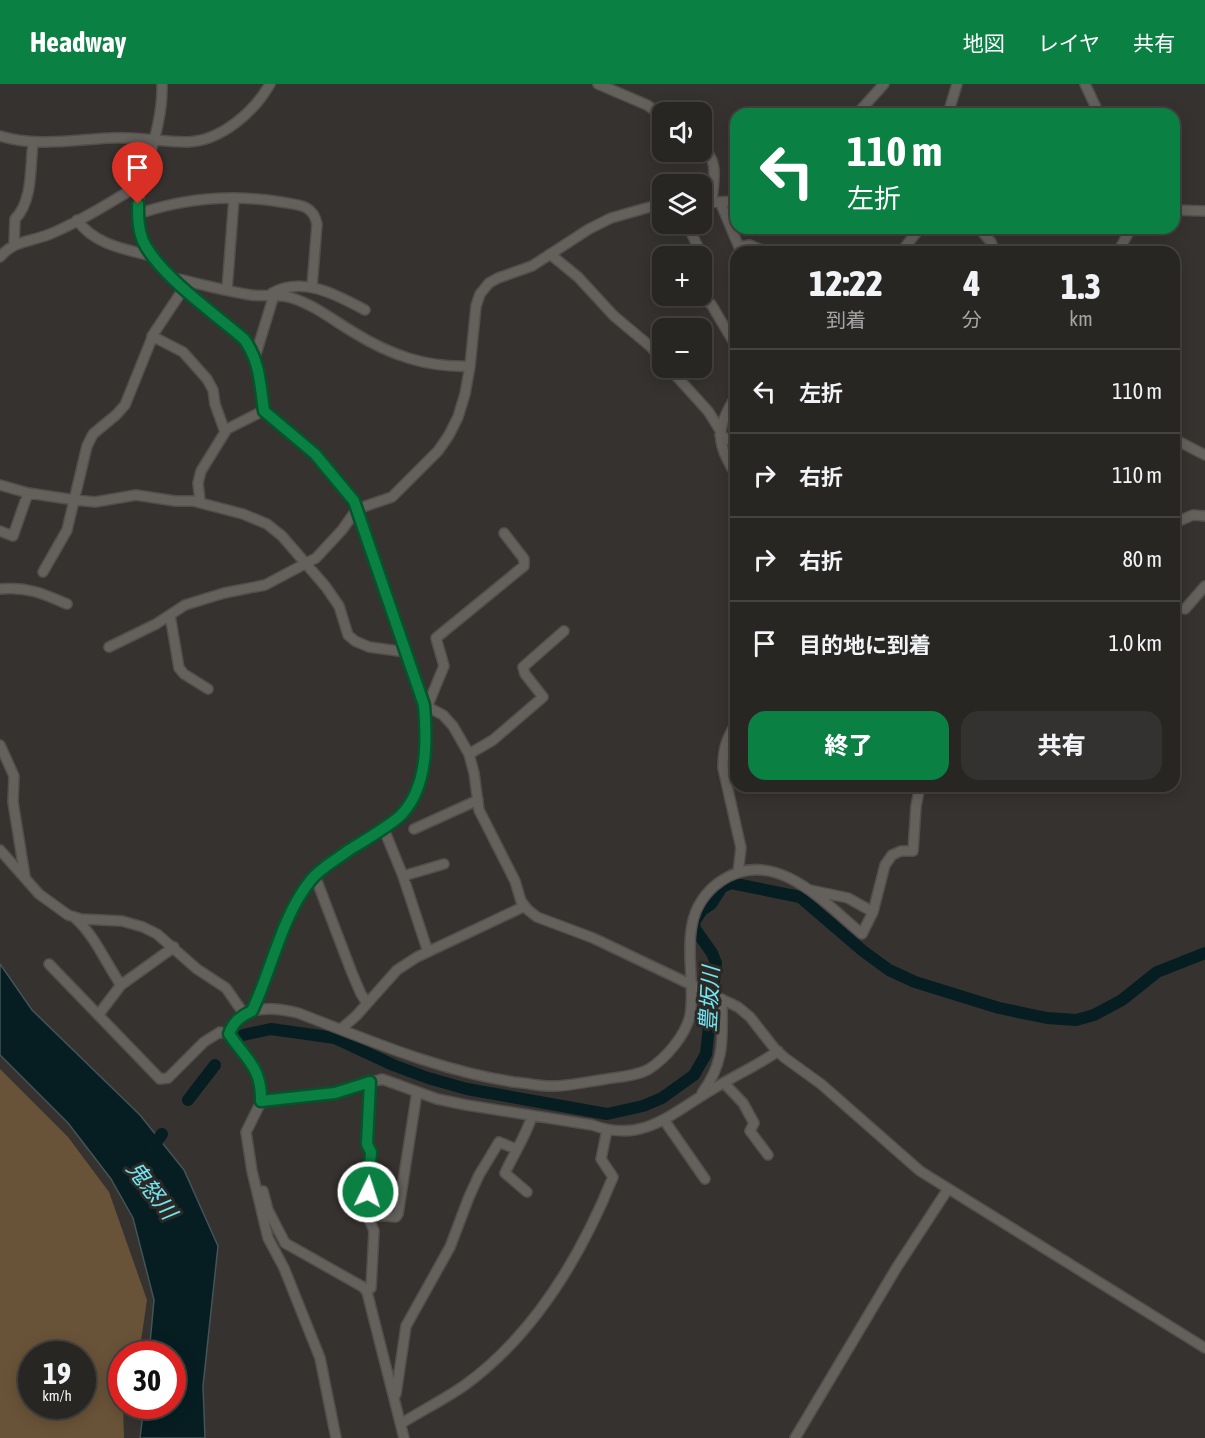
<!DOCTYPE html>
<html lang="ja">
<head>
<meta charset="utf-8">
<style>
	:root { --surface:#282623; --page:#343230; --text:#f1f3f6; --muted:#a5a5a6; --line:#444341; --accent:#0b8043 }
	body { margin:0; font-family:"Asap Condensed","Noto Sans JP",sans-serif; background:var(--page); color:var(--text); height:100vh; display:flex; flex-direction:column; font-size:22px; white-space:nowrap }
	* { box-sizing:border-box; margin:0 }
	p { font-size:20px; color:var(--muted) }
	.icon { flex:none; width:33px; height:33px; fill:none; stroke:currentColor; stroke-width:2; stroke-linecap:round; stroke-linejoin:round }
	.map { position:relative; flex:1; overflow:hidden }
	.details { position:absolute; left:730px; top:162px; width:450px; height:546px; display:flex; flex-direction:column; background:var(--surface); border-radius:18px; box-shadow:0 3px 15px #0003,0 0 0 2px var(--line) }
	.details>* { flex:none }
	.guide { position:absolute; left:730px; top:24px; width:450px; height:126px; border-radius:18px; box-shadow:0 3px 15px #0003,0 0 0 2px var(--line); background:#0b8043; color:#fff; overflow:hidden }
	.fabs { position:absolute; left:652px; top:18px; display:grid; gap:12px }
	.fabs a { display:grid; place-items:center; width:60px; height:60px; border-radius:12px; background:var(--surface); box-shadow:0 3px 15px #0003,0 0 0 2px var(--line); font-size:30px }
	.speed { position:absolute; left:18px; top:1257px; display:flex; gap:12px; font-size:30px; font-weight:700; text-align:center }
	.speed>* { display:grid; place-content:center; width:78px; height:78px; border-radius:50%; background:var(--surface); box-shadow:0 3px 15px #0003,0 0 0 2px var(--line); line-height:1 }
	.speed small { font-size:15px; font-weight:400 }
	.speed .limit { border:9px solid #d22; background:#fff; color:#111 }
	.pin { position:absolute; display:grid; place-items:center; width:51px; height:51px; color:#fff; margin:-62px -26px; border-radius:50% 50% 50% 0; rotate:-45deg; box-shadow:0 0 6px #0007 }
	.pin .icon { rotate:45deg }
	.me { position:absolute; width:66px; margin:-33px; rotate:4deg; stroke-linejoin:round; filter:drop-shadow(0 0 4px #0008) }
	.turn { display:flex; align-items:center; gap:21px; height:126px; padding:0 18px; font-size:27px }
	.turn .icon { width:78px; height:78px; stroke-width:2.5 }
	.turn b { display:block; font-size:42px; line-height:51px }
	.eta { display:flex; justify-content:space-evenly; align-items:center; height:102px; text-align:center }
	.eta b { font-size:36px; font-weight:800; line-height:42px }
	.cta { display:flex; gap:12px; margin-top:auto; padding:12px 18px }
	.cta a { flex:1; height:69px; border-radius:18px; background:var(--accent); color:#fff; font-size:24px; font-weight:800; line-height:69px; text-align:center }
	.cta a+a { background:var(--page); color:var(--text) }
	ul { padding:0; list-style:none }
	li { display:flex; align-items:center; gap:18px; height:84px; padding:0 18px; border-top:2px solid var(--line) }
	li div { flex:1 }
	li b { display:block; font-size:22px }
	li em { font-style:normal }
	header { display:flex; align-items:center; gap:36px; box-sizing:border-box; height:84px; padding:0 30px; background:var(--accent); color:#fff }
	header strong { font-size:28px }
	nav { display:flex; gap:33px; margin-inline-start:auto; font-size:21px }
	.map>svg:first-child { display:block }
</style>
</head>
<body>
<header>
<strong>Headway</strong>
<nav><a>地図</a><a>レイヤ</a><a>共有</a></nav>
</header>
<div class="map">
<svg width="1205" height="1354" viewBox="0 0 1205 1354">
	<rect width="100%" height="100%" fill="#36322f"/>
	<!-- green -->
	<path fill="#695338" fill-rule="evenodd" d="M0 985 68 1053 109 1108 147 1216 139 1270H122V1322H123L124 1354H0ZM32 1270H82V1322H32Z"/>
	<!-- water -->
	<path fill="#061e22" stroke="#445456" stroke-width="1.5" d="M0 880 32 926 140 1031 184 1086 218 1162 203 1302 205 1354H140L144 1322H172V1270H149L154 1216 133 1134 111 1095 68 1039 0 971Z"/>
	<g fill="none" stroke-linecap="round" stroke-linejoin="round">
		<!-- river -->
		<path stroke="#061e22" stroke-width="12" d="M243 951 271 945 335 954 393 981 428 994 467 1005 607 1030 643 1022 662 1014 694 991 706 970 716 879 712 869 695 845 694 838 702 826 711 820 722 803 731 799 800 813 863 867 889 886 915 898 999 924 1047 934 1076 936 1094 931 1122 916 1157 888 1205 869
			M188 1016 215 981
			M150 1067 162 1050"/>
		<defs>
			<path id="minor" d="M162 0C163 34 151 66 142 98 137 117 135 138 143 156 158 190 215 230 244 255 260 277 260 300 263 327L315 370 354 417 424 621C427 657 428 702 402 730 393 741 363 757 350 766 336 776 320 784 310 797 282 835 272 884 252 927 241 932 233 938 229 950L255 983 260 996 261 1018 246 1048 252 1087 268 1154 284 1184 320 1274 336 1354
				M598 0 647 21 663 32
				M1085 0 1099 30
				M857 30 884 0
				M948 30 957 0
				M0 52C37 63 72 56 109 54 135 52 161 58 187 58 221 57 254 28 270 0
				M702 64C720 75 713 99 712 118
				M720 118 739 163 750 161 766 168
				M702 119 736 117
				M1174 126 1205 127
				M138 130C184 114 232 110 281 118 298 121 313 120 317 140L312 203
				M77 136C95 161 124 165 152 172
				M687 140 699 165 688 172
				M979 144 991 158 995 168
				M14 161 15 135C33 117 30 83 33 59
				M901 168 920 144
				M1118 168 1131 144
				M550 170 578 193 614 232 651 263 663 277
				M0 173C14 156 31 158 50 150 82 137 112 117 141 100
				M174 194C200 200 225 207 251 211 265 213 279 209 292 214 314 221 333 236 353 248 390 271 427 284 470 282
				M227 206 234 114
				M272 209C304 192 337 211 365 226
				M697 212 711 220 736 262
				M152 252 183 268 207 295 213 306 215 320 225 348
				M255 273 274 211
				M669 284 708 327 720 346
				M736 312C715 345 716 359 736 391
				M720 351 736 359
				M1174 355 1205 371
				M0 401 28 409 75 416 95 418 136 411 175 417H193L243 430 267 440 282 452 326 503 339 522 348 551 355 557 369 563 406 568
				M200 417 198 399 201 387 227 345 263 327
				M1174 439 1193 431 1205 432
				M0 447 13 452 28 409
				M43 488 67 446 87 362 93 350 116 331 125 321 154 249 184 204
				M0 505C26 502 44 510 67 520
				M1185 525 1205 502
				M170 531 179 584 184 590 208 605
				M109 563 156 540 185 521 224 509 265 501 316 474 342 446 357 425 392 413 438 367 449 351 458 333 465 310 470 282 476 222 480 210 489 199 498 194 532 182 589 145 611 134 650 123 663 122
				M424 621 443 631 453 642 469 670 474 689 479 726 515 797 521 817 528 826 537 833 593 854 738 923 750 933 775 965 785 974 821 1000 920 1087 1205 1264
				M427 623 444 582 436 554 524 482V475L504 449
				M736 639C726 656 723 664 723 684L741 764 738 789
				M0 661 14 692 13 718 25 793
				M469 670 493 656 543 613 525 590 523 583 564 547
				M383 743 403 792 444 780
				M414 745 478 716
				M0 766 39 810 68 831 81 835 122 837 143 843 157 850 197 885 226 904 244 930
				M315 792 352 889 361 910 367 919
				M403 792 428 868
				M810 806 848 814 873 828
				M75 834C96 853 105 878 121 901
				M49 880 160 995 168 994 204 958 220 948 229 950
				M252 927C268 923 282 925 298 929 369 956 439 987 514 998 528 999 542 1003 555 1002 570 1002 585 998 600 996 615 993 635 993 649 985 666 974 685 952 690 932 695 903 686 870 692 841 695 823 706 807 721 797 774 761 825 819 862 850L873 828 885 781 892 771 901 767H913L916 722 920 702
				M99 930 121 901 174 863
				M341 945 356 932 397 886 417 873 525 822
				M370 998 367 1060 371 1068 366 1128 374 1147 371 1204
				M724 999 743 1019 754 1039 750 1047 768 1071
				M702 1009C726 977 722 953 722 915
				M261 1018 300 1012 335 1009 382 995 437 1015 466 1021 592 1041C645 1061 675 1026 718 1002 738 990 758 981 778 967
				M664 1036 705 1095
				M263 1107 268 1126 285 1159 363 1203 367 1208 404 1354
				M527 1108 505 1089C514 1069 526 1052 532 1032
				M367 1130 396 1133 398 1130 417 1008
				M396 1310 406 1242 450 1163 469 1113 479 1091 499 1058 516 1065
				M402 1339C423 1326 445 1315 465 1301 535 1250 581 1172 613 1093L601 1075 607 1046
				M795 1354 897 1183 948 1105"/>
		</defs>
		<!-- minor casing -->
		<use href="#minor" stroke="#514e4b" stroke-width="12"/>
		<!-- minor -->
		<use href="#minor" stroke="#64615d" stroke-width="9"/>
	</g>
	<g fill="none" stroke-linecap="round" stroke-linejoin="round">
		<defs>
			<path id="route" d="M138 120C138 132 138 145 143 157 159 191 215 230 244 255 260 277 260 300 264 327L315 370 354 417 424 621C427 656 428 702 402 730 393 740 362 758 349 766 336 776 320 784 310 797 281 834 272 885 252 927 241 932 233 938 229 950 246 975 262 984 261 1017L335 1009 370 998 367 1060 371 1068 368 1108"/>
		</defs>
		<!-- route casing -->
		<use href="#route" stroke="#07532c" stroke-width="15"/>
		<!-- route -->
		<use href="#route" stroke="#0b8043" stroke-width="10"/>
	</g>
	<g text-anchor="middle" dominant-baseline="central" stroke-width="6" stroke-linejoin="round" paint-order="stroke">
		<!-- water labels -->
		<g font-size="22" font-style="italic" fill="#72e5f4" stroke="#2c2925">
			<text transform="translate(709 915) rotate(-87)">豊坂川</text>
			<text transform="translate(152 1106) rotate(53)">鬼怒川</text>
		</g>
	</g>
</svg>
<div class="fabs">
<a><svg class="icon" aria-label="sound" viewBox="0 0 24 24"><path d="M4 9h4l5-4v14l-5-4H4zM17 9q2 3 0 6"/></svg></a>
<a><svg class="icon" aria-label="layers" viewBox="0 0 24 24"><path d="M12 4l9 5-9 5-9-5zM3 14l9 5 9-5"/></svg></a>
<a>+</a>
<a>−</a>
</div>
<div class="speed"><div>19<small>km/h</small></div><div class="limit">30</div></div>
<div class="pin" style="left:138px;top:120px;background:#d93025"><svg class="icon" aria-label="arrive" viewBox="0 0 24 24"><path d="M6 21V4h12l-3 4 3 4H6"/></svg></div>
<svg class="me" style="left:368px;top:1108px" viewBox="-20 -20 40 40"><circle r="17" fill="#0b8043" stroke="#fff" stroke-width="3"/><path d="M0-11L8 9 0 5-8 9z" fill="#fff"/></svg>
<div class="guide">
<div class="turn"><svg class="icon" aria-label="left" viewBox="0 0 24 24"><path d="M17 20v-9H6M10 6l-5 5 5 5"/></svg><div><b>110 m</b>左折</div></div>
</div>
<section class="details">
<div class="eta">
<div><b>12:22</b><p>到着</p></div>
<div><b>4</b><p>分</p></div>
<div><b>1.3</b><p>km</p></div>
</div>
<ul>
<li><svg class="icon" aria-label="left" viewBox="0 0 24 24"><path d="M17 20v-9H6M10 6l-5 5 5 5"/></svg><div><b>左折</b></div><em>110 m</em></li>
<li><svg class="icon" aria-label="right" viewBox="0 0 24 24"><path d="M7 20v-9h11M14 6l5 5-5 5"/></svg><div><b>右折</b></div><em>110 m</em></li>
<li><svg class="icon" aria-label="right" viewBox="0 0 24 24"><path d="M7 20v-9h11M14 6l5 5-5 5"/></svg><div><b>右折</b></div><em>80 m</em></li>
<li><svg class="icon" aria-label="arrive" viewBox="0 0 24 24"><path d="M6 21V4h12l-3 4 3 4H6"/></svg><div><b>目的地に到着</b></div><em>1.0 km</em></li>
</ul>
<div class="cta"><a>終了</a><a>共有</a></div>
</section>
</div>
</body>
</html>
